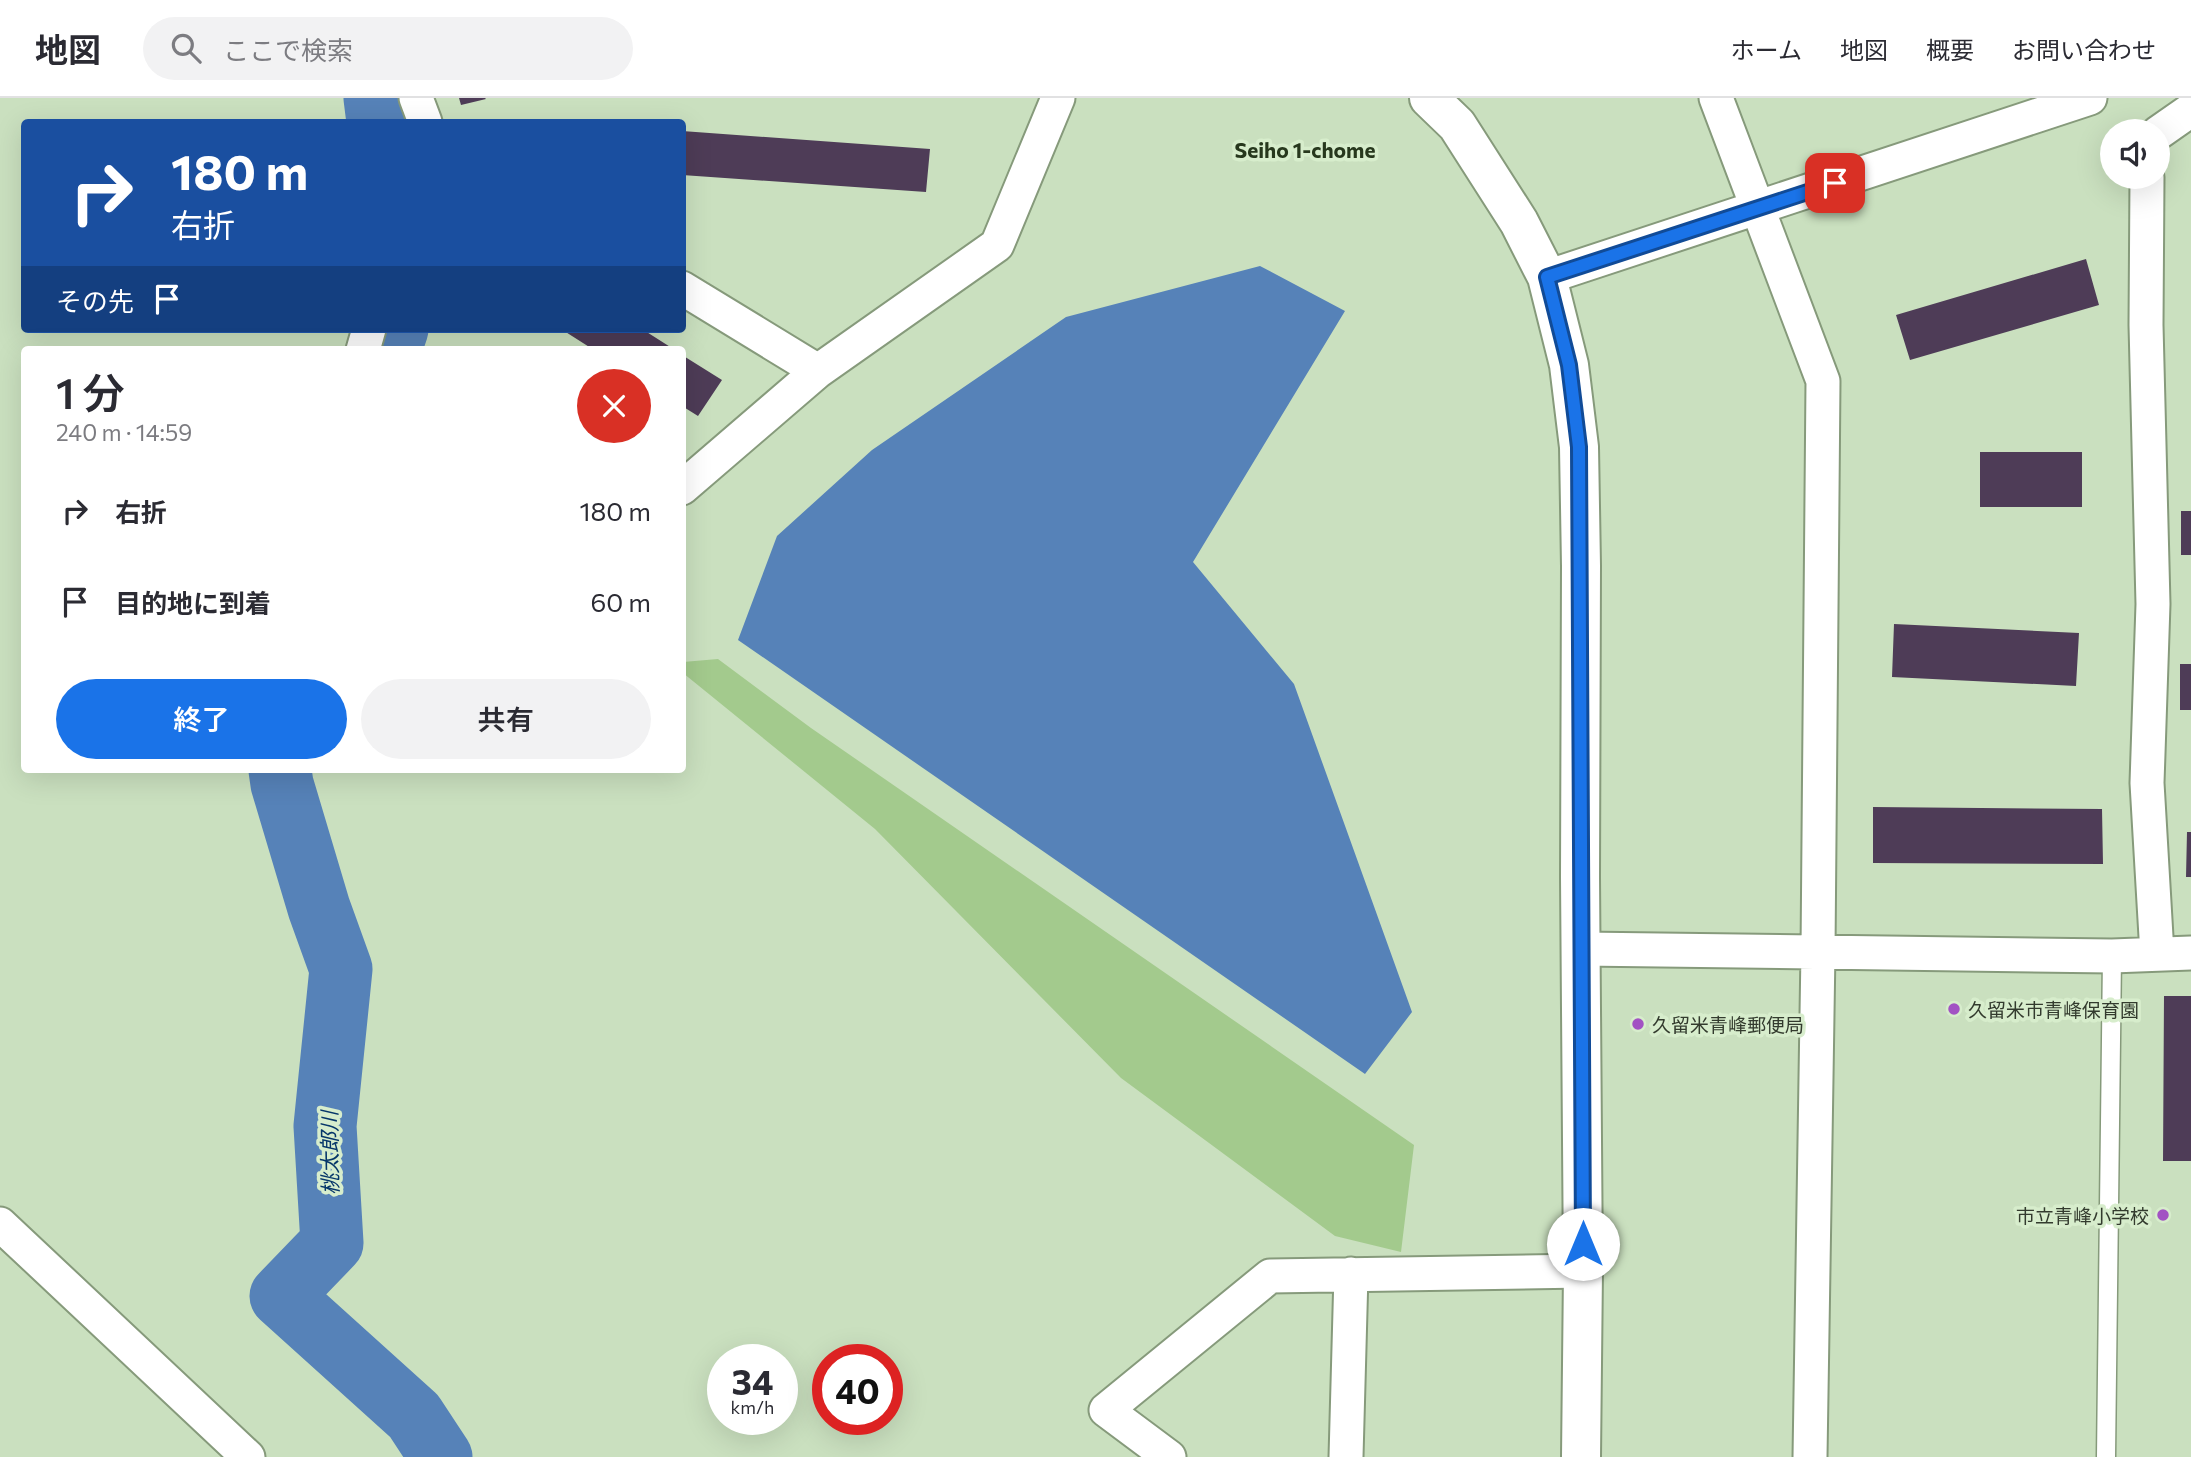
<!DOCTYPE html>
<html lang="ja">
<head>
<meta charset="utf-8">
<style>
	:root { --surface:#fff; --page:#f2f2f3; --text:#2b2b33; --muted:#7c7c81; --line:#e1e1e2; --accent:#1a73e8 }
	body { margin:0; font-family:Commissioner,"Noto Sans JP",sans-serif; background:var(--page); color:var(--text); height:100vh; display:flex; flex-direction:column; font-size:26px; white-space:nowrap }
	* { box-sizing:border-box; margin:0 }
	p { font-size:23px; color:var(--muted) }
	.icon { flex:none; width:38px; height:38px; fill:none; stroke:currentColor; stroke-width:2; stroke-linecap:round; stroke-linejoin:round }
	.map { position:relative; flex:1; overflow:hidden }
	.panel { position:absolute; left:21px; top:248px; width:665px; height:427px; display:flex; flex-direction:column; background:var(--surface); border-radius:7px; box-shadow:0 7px 28px #0002 }
	.panel>* { flex:none }
	.banner { position:absolute; left:21px; top:21px; width:665px; height:214px; border-radius:7px; box-shadow:0 7px 28px #0002; background:#1a4fa0; color:#fff; overflow:hidden }
	.buttons { position:absolute; left:2100px; top:21px; display:grid; gap:14px }
	.buttons a { display:grid; place-items:center; width:70px; height:70px; border-radius:50%; background:var(--surface); box-shadow:0 7px 28px #0002; font-size:35px }
	.speed { position:absolute; left:707px; top:1246px; display:flex; gap:14px; font-size:35px; font-weight:700; text-align:center }
	.speed>* { display:grid; place-content:center; width:91px; height:91px; border-radius:50%; background:var(--surface); box-shadow:0 7px 28px #0002; line-height:1 }
	.speed small { font-size:18px; font-weight:400 }
	.speed .limit { border:10px solid #d22; background:#fff; color:#111 }
	.pin { position:absolute; display:grid; place-items:center; width:60px; height:60px; color:#fff; margin:-30px; border-radius:14px; box-shadow:0 4px 10px #0006 }
	.me { position:absolute; width:77px; margin:-38px; rotate:0deg; stroke-linejoin:round; filter:drop-shadow(0 0 5px #0008) }
	.turn { display:flex; align-items:center; gap:24px; height:147px; padding:0 35px; font-size:32px }
	.turn .icon { width:91px; height:91px; stroke-width:2.5 }
	.turn b { display:block; font-size:49px; line-height:60px }
	.then { display:flex; align-items:center; height:66px; padding:0 35px; background:#0003; gap:14px; font-size:26px }
	.round { display:grid; place-items:center; flex:none; width:74px; height:74px; border-radius:37px; background:var(--page) }
	.head { display:flex; align-items:center; justify-content:space-between; height:119px; padding:0 35px }
	h1 { font-size:42px; font-weight:600; line-height:52px }
	.action { display:flex; gap:14px; margin-top:auto; padding:14px 35px }
	.action a { flex:1; height:80px; border-radius:42px; background:var(--accent); color:#fff; font-size:28px; font-weight:600; line-height:80px; text-align:center }
	.action a+a { background:var(--page); color:var(--text) }
	ul { padding:0; list-style:none }
	li { display:flex; align-items:center; gap:21px; height:91px; padding:0 35px }
	li div { flex:1 }
	li b { display:block; font-size:26px }
	li em { font-style:normal }
	header { display:flex; align-items:center; gap:42px; box-sizing:border-box; height:98px; padding:0 35px; background:var(--surface); border-bottom:2px solid var(--line) }
	header strong { font-size:33px }
	nav { display:flex; gap:38px; margin-inline-start:auto; font-size:24px }
	.search { width:490px; height:63px; background:var(--page); display:flex; align-items:center; gap:18px; box-sizing:border-box; padding:0 24px; border-radius:38px; color:var(--muted); font-size:26px }
	.map>svg:first-child { display:block }
</style>
</head>
<body>
<header>
<strong>地図</strong>
<div class="search"><svg class="icon" aria-label="search" viewBox="0 0 24 24"><circle cx="10" cy="10" r="6"/><path d="M15 15l6 6"/></svg>ここで検索</div>
<nav><a>ホーム</a><a>地図</a><a>概要</a><a>お問い合わせ</a></nav>
</header>
<div class="map">
<svg width="2191" height="1359" viewBox="0 0 2191 1359">
	<rect width="100%" height="100%" fill="#cae0bf"/>
	<!-- green -->
	<path fill="#a3ca8d" d="M718 561 811 630 1414 1047 1401 1154 1335 1138 1121 980 875 731 683 575V564Z"/>
	<!-- water -->
	<path fill="#5682b8" d="M1260 168 1345 213 1193 464 1294 586 1412 914 1365 976 738 542 777 438 872 352 1066 219Z"/>
	<g fill="none" stroke-linecap="round" stroke-linejoin="round">
		<!-- river -->
		<path stroke="#5682b8" stroke-width="63" d="M375 0 378 24
			M390 252 397 231
			M280 672 282 686 319 810 341 871 325 1028 332 1145 281 1198 414 1318 441 1359"/>
	</g>
	<!-- building -->
	<path fill="#4e3c57" d="M459 0H485L486 1 461 7Z
		M682 33 930 51 926 94 682 77Z
		M2086 161 2099 207 1910 262 1896 217Z
		M561 231H642L675 252H594Z
		M682 257 722 282 698 318 682 308Z
		M1980 354H2082V409H1980Z
		M2181 413H2191V457H2181Z
		M1894 526 2079 535 2076 588 1892 579Z
		M2180 566H2191V612H2180Z
		M1873 709 2102 711 2103 766 1873 765Z
		M2187 734H2191V779H2186Z
		M2164 898H2191V1063H2163Z"/>
	<g fill="none" stroke-linecap="round" stroke-linejoin="round">
		<defs>
			<path id="service" d="M2106 1359 2112 858"/>
			<path id="minor" d="M416 0 425 24
				M1716 0 1823 283 1818 853 1810 1359
				M2158 35 2191 12
				M2147 79 2146 227 2153 506 2147 685 2157 856
				M1547 179 2090 0
				M682 190 818 273
				M363 252 369 231
				M682 390 818 273 997 147 1058 0
				M1581 851 2112 858 2191 855
				M0 1126 248 1359
				M1169 1359 1106 1312 1270 1178 1583 1173
				M1346 1359 1351 1176"/>
			<path id="tertiary" d="M1429 0 1457 27 1519 124 1547 179 1569 267 1579 349 1581 468 1580 779 1583 1173 1581 1359"/>
		</defs>
		<!-- service casing -->
		<use href="#service" stroke="#869a7b" stroke-width="21"/>
		<!-- minor casing -->
		<use href="#minor" stroke="#869a7b" stroke-width="37"/>
		<!-- tertiary casing -->
		<use href="#tertiary" stroke="#869a7b" stroke-width="42"/>
		<!-- service -->
		<use href="#service" stroke="#fff" stroke-width="18"/>
		<!-- minor -->
		<use href="#minor" stroke="#fff" stroke-width="33"/>
		<!-- tertiary -->
		<use href="#tertiary" stroke="#fff" stroke-width="38"/>
	</g>
	<g fill="none" stroke-linecap="round" stroke-linejoin="round">
		<defs>
			<path id="route" d="M1583 1146 1579 349 1569 267 1547 179 1835 85"/>
		</defs>
		<!-- route casing -->
		<use href="#route" stroke="#114b97" stroke-width="18"/>
		<!-- route -->
		<use href="#route" stroke="#1a73e8" stroke-width="12"/>
	</g>
	<!-- markers -->
	<g fill="#a252c3" stroke="#d7edcc" stroke-width="2.5">
		<circle cx="1954" cy="911" r="7"/>
		<circle cx="1638" cy="926" r="7"/>
		<circle cx="2163" cy="1117" r="7"/>
	</g>
	<g text-anchor="middle" dominant-baseline="central" stroke-width="7" stroke-linejoin="round" paint-order="stroke">
		<!-- poi labels -->
		<g font-size="19" fill="#333b2e" stroke="#d7edcc" text-anchor="start">
			<text x="1968" y="911">久留米市青峰保育園</text>
			<text x="1652" y="926">久留米青峰郵便局</text>
			<text x="2149" y="1117" text-anchor="end">市立青峰小学校</text>
		</g>
		<!-- neighbourhood labels -->
		<g font-size="21" font-weight="bold" fill="#27381d" stroke="#d7edcc">
			<text x="1305" y="51">Seiho 1-chome</text>
		</g>
		<!-- water labels -->
		<g font-size="21" font-style="italic" fill="#063669" stroke="#d7edcc">
			<text transform="translate(329 1055) rotate(-91)">桃太郎川</text>
		</g>
	</g>
</svg>
<div class="buttons">
<a><svg class="icon" aria-label="sound" viewBox="0 0 24 24"><path d="M4 9h4l5-4v14l-5-4H4zM17 9q2 3 0 6"/></svg></a>
</div>
<div class="speed"><div>34<small>km/h</small></div><div class="limit">40</div></div>
<div class="pin" style="left:1835px;top:85px;background:#d93025"><svg class="icon" aria-label="arrive" viewBox="0 0 24 24"><path d="M6 21V4h12l-3 4 3 4H6"/></svg></div>
<svg class="me" style="left:1583px;top:1146px" viewBox="-20 -20 40 40"><circle r="19" fill="#fff"/><path d="M0-13L10 11 0 6-10 11z" fill="#1a73e8"/></svg>
<div class="banner">
<div class="turn"><svg class="icon" aria-label="right" viewBox="0 0 24 24"><path d="M7 20v-9h11M14 6l5 5-5 5"/></svg><div><b>180 m</b>右折</div></div>
<div class="then">その先<svg class="icon" aria-label="arrive" viewBox="0 0 24 24"><path d="M6 21V4h12l-3 4 3 4H6"/></svg></div>
</div>
<section class="panel">
<div class="head"><div><h1>1 分</h1><p>240 m · 14:59</p></div><a class="round" style="background:#d93025;color:#fff"><svg class="icon" aria-label="close" viewBox="0 0 24 24"><path d="M6 6l12 12M18 6L6 18"/></svg></a></div>
<ul>
<li><svg class="icon" aria-label="right" viewBox="0 0 24 24"><path d="M7 20v-9h11M14 6l5 5-5 5"/></svg><div><b>右折</b></div><em>180 m</em></li>
<li><svg class="icon" aria-label="arrive" viewBox="0 0 24 24"><path d="M6 21V4h12l-3 4 3 4H6"/></svg><div><b>目的地に到着</b></div><em>60 m</em></li>
</ul>
<div class="action"><a>終了</a><a>共有</a></div>
</section>
</div>
</body>
</html>
